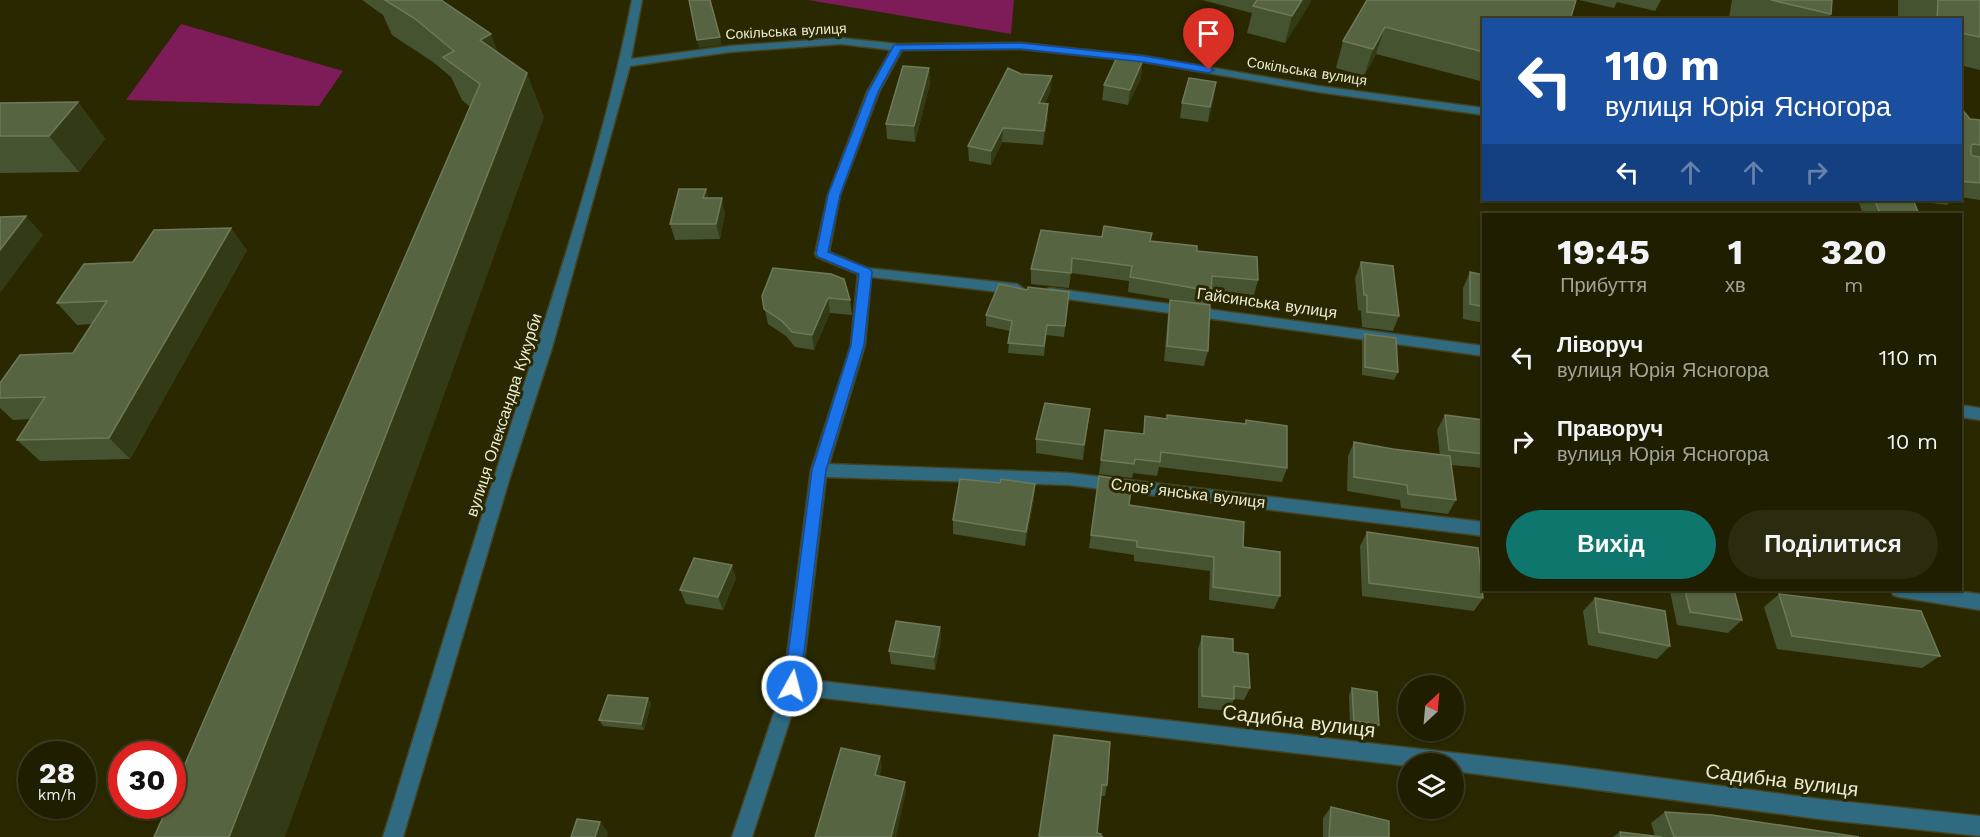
<!DOCTYPE html>
<html lang="uk">
<head>
<meta charset="utf-8">
<style>
	:root { --surface:#201e00; --page:#2d2b0f; --text:#f1f3f6; --muted:#a2a299; --line:#3d3c22; --accent:#0f766e }
	body { margin:0; font-family:"Work Sans",sans-serif; background:var(--page); color:var(--text); height:100vh; display:flex; flex-direction:column; font-size:22px; white-space:nowrap }
	* { box-sizing:border-box; margin:0 }
	p { font-size:20px; color:var(--muted) }
	.icon { flex:none; width:33px; height:33px; fill:none; stroke:currentColor; stroke-width:2; stroke-linecap:round; stroke-linejoin:round }
	.map { position:relative; flex:1; overflow:hidden }
	.sheet { position:absolute; left:1482px; top:213px; width:480px; height:378px; display:flex; flex-direction:column; background:var(--surface); border-radius:0px; box-shadow:0 2px 4px #0004,0 0 0 2px var(--line) }
	.sheet>* { flex:none }
	.banner { position:absolute; left:1482px; top:18px; width:480px; height:183px; border-radius:0px; box-shadow:0 2px 4px #0004,0 0 0 2px var(--line); background:#1a4fa0; color:#fff; overflow:hidden }
	.needle { width:39px; rotate:26deg }
	.controls { position:absolute; left:1398px; top:675px; display:grid; gap:12px }
	.controls a { display:grid; place-items:center; width:66px; height:66px; border-radius:50%; background:var(--surface); box-shadow:0 2px 4px #0004,0 0 0 2px var(--line); font-size:30px }
	.speed { position:absolute; left:18px; top:741px; display:flex; gap:12px; font-size:30px; font-weight:700; text-align:center }
	.speed>* { display:grid; place-content:center; width:78px; height:78px; border-radius:50%; background:var(--surface); box-shadow:0 2px 4px #0004,0 0 0 2px var(--line); line-height:1 }
	.speed small { font-size:15px; font-weight:400 }
	.speed .limit { border:9px solid #d22; background:#fff; color:#111 }
	.pin { position:absolute; display:grid; place-items:center; width:51px; height:51px; color:#fff; margin:-62px -26px; border-radius:50% 50% 50% 0; rotate:-45deg; box-shadow:0 0 6px #0007 }
	.pin .icon { rotate:45deg }
	.me { position:absolute; width:66px; margin:-33px; rotate:7deg; stroke-linejoin:round; filter:drop-shadow(0 0 4px #0008) }
	.turn { display:flex; align-items:center; gap:21px; height:126px; padding:0 24px; font-size:27px }
	.turn .icon { width:78px; height:78px; stroke-width:2.5 }
	.turn b { display:block; font-size:42px; line-height:51px }
	.lanes { display:flex; align-items:center; height:57px; padding:0 24px; background:#0003; justify-content:center; gap:30px; direction:ltr }
	.lanes .off { opacity:.35 }
	.eta { display:flex; justify-content:space-evenly; align-items:center; height:102px; text-align:center }
	.eta b { font-size:36px; font-weight:700; line-height:42px }
	.button { display:flex; gap:12px; margin-top:auto; padding:12px 24px }
	.button a { flex:1; height:69px; border-radius:36px; background:var(--accent); color:#fff; font-size:24px; font-weight:700; line-height:69px; text-align:center }
	.button a+a { background:var(--page); color:var(--text) }
	ul { padding:0; list-style:none }
	li { display:flex; align-items:center; gap:18px; height:84px; padding:0 24px }
	li div { flex:1 }
	li b { display:block; font-size:22px }
	li em { font-style:normal }
	.map>svg:first-child { display:block }
</style>
</head>
<body>
<div class="map">
<svg width="1980" height="837" viewBox="0 0 1980 837">
	<rect width="100%" height="100%" fill="#2a2800"/>
	<!-- green -->
	<path fill="#7e1b59" d="M808 0H1014L1011 34Z
		M181 24 343 71 319 106 126 100Z"/>
	<g fill="none" stroke-linecap="round" stroke-linejoin="round">
		<defs>
			<path id="minor" d="M632 0H642L631 59 730 46 841 38 898 44 1021 43 1144 56 1318 86 1484 108V115L1318 92 1144 62 1021 49 902 50 879 92 840 195 829 252 867 268 1017 284 1024 289 1017 294 871 277 865 345 829 464 1069 473 1484 522V536L1069 485 826 477 802 679 1561 765 1819 799 1980 816V836L1819 819 1454 771V764H1408V766L798 695 752 837H732L783 686 811 470 851 345 858 274 817 257 815 254 828 195 867 92 891 50 841 44 730 52 630 66 552 348 510 477 403 837H383C420 717 456 597 494 478 544 320 600 163 632 0Z
				M1050 288 1484 346V356L1045 296 1043 293 1045 290Z
				M1960 405 1980 408V420L1960 417Z
				M1891 590H1946L1980 594V610L1899 597 1893 595Z"/>
		</defs>
		<!-- minor casing -->
		<use href="#minor" stroke="#45431e" stroke-width="3"/>
		<!-- minor -->
		<use href="#minor" fill="#2f6a81" fill-rule="evenodd"/>
	</g>
	<!-- wall -->
	<path fill="#455330" d="M362 0H441L498 52 544 117 470 107 462 100 451 77 433 62 392 35 383 15Z
		M1202 0H1311L1310 3 1285 43 1247 33 1252 13Z
		M1367 0 1484 20V82L1376 54 1364 76 1336 68 1343 41Z
		M1579 0H1661L1655 11 1617 2 1614 8Z
		M1732 0H1832L1831 14 1828 20H1730L1729 17Z
		M1898 0H1980V70L1960 65V20H1904L1898 18Z
		M1142 62 1141 78 1128 105 1102 100 1104 85Z
		M929 68 930 83 915 142 887 139 886 124Z
		M1051 90 1045 103 1048 118 1043 145 1002 142 991 165 969 161 968 146Z
		M1214 97 1208 122 1180 118 1182 103Z
		M78 102 105 139 79 172 0 173V103Z
		M1960 107 1970 119 1980 120V200L1960 197Z
		M706 189 708 198 725 213 720 239 675 240 670 224Z
		M1858 200H1952L1947 205 1914 201 1919 214H1863Z
		M1102 237 1150 241 1197 251 1258 280 1254 295 1211 291 1208 305V351L1204 366 1164 361 1168 315 1170 300 1182 301 1128 292 1129 281 1071 273 1069 288 1031 284V269Z
		M247 250 130 459 40 461 17 440 31 419 13 420 0 408V383L73 353 92 324 77 325 57 303 133 262Z
		M1361 262 1399 316 1393 331 1362 327 1361 311 1358 310 1355 278Z
		M773 268 850 300 852 315 830 313 814 350 795 347 786 336 768 324 762 296Z
		M1470 272 1484 275V323L1463 319V288Z
		M1027 290 1069 292 1064 337 1046 335 1044 356 1008 353 1010 331 986 326V315Z
		M1365 334 1398 372 1394 380 1362 375V341Z
		M1090 409 1083 460 1036 453V439Z
		M1445 415 1484 420V468L1451 465 1456 500 1448 514 1401 508 1400 500 1347 491 1348 456 1354 442 1393 449 1440 455 1437 430Z
		M1145 416 1166 419 1245 423 1246 420 1287 468 1282 482 1159 467 1157 476 1133 473 1132 478 1099 474 1105 430 1143 434Z
		M1099 476 1129 505 1243 547 1280 596 1274 609 1209 600 1210 571 1134 561V555L1089 548Z
		M1000 483 1035 484 1034 498 1025 546 953 534V520Z
		M1367 532 1483 598 1474 611 1362 596 1360 546Z
		M736 578 723 610 686 604 680 590Z
		M1671 590H1734L1742 620 1728 633 1677 625 1670 591Z
		M1779 594 1940 656 1922 668 1777 649 1764 607Z
		M1595 598 1670 646 1657 659 1588 645 1583 611Z
		M940 627 941 640 935 670 891 664 889 651Z
		M1202 636 1233 652 1250 688 1244 700 1234 699 1229 711 1198 708V649Z
		M1352 688 1379 725 1375 731 1350 727 1349 695Z
		M648 698 651 704 644 730 603 726 599 720Z
		M1054 735 1107 785 1105 796H1101L1097 833 1101 836 1103 837H1039Z
		M1331 807 1389 837H1323V818Z
		M1665 812 1859 837H1613L1620 832 1655 836 1651 823Z"/>
	<!-- shaded-wall -->
	<path fill="#333b16" d="M1302 0H1311L1310 3 1285 43 1292 16Z
		M1385 27 1376 54 1364 76 1373 49Z
		M491 34 508 78 480 40Z
		M720 37 722 45 699 48 697 40Z
		M1142 62 1141 78 1128 105 1130 90Z
		M929 68 930 83 915 142 914 126Z
		M527 73 544 117 285 837H229Z
		M1052 76 1051 90 1038 117 1039 103Z
		M1216 82 1214 97 1208 122 1210 107Z
		M78 102 105 139 79 172 49 136Z
		M1048 104V118L1043 145 1044 131Z
		M1003 128 1002 142 991 165V151Z
		M706 189 709 204 703 198Z
		M722 198 725 213 720 239 716 224Z
		M26 216 43 235 0 293V250Z
		M231 228 247 250 130 459 109 438Z
		M828 298 830 313 814 350 812 335Z
		M1090 409 1088 424 1083 460 1084 445Z
		M1035 484 1034 498 1025 546 1026 532Z
		M732 565 736 578 723 610 718 597Z
		M940 627 941 640 935 670 934 657Z
		M648 698 651 704 644 730 641 724Z
		M880 756 882 767 877 786 875 775Z
		M905 782 906 792 896 837H891Z
		M600 822 608 832 607 837H595Z"/>
	<!-- building -->
	<path fill="#576442" stroke="#6e7959" stroke-width="1.5" d="M385 0H441L491 34 480 40 527 73 229 837H154L168 806H172V794L480 84 443 57 454 51 414 18Z
		M689 0H710L720 37 697 40Z
		M1257 0H1302L1292 16 1253 6Z
		M1367 0H1576L1570 20H1484V52L1385 27 1373 49 1343 41Z
		M1771 0H1832L1831 14Z
		M1938 0H1980V37L1960 33V20H1937Z
		M1117 57 1142 62 1130 90 1104 85Z
		M903 66 929 68 914 126 886 124Z
		M1008 68 1021 74 1052 76 1039 103 1048 104 1044 131 1003 128 991 151 968 146Z
		M1189 78 1216 82 1210 107 1182 103Z
		M78 102 49 136H0V103Z
		M1960 107 1970 119 1980 120V145L1973 144 1971 146V154L1973 156 1980 157V183L1960 181Z
		M679 189H706L703 198H722L716 224H670Z
		M1875 200H1913L1919 214H1880Z
		M26 216 0 250V217Z
		M1104 226 1152 233 1150 241 1197 246V251L1257 257 1258 280 1212 276 1211 291 1130 277 1132 266 1072 258 1071 273 1031 269 1041 230 1102 237Z
		M231 228 109 438 17 440 45 397 0 398V383L20 355 73 353 107 301 57 303 84 264 133 262 154 230Z
		M1361 262 1393 266 1399 316 1367 312V295H1364Z
		M773 268 831 274 844 279 850 300 828 298 812 335 792 332 782 321 764 309 762 296Z
		M1470 272 1484 275V307L1470 304Z
		M999 284 1027 290 1028 287 1069 292 1065 326 1047 325 1044 346 1008 343 1012 321 986 315Z
		M1170 300 1210 305 1208 351 1167 346Z
		M1365 334 1396 338 1398 372 1365 367Z
		M1045 403 1090 409 1084 445 1036 439Z
		M1167 415 1246 424V420L1287 426V468L1161 452 1160 462 1135 459 1134 464 1101 460 1105 430 1144 434 1145 416 1167 419Z
		M1445 415 1484 420V454L1449 450Z
		M1354 442 1393 449 1450 456 1456 500 1408 494 1407 485 1354 477Z
		M1099 476 1132 481 1129 505 1244 522 1243 547 1280 552V596L1213 587 1214 557 1137 547V541L1091 535Z
		M960 479 1000 483 1001 479 1035 484 1026 532 953 520Z
		M1367 532 1478 548 1483 598 1369 583Z
		M694 558 732 565 718 597 680 590Z
		M1685 590H1734L1742 620 1690 612Z
		M1779 594 1921 611 1940 656 1792 636Z
		M1595 598 1665 611 1670 646 1599 632Z
		M896 621 940 627 934 657 889 651Z
		M1202 636 1233 639V652L1248 654 1250 688 1234 686V699L1202 696Z
		M1352 688 1377 692 1379 725 1354 721Z
		M608 695 648 698 641 724 599 720Z
		M1054 735 1110 742 1107 785H1102L1097 833 1101 834V836L1103 837H1044L1039 836Z
		M841 748 880 756 875 775 905 782 891 837H815Z
		M1331 807 1389 821V837H1329Z
		M1665 812 1712 815 1859 837H1674Z
		M577 819 600 822 595 837H571Z
		M1620 832 1662 837H1621Z"/>
	<!-- route -->
	<path fill="#1a73e8" stroke="#114b97" stroke-width="1.5" d="M1021 43 1144 56 1209 67 1214 70 1209 73 1144 62 1021 49 901 50 878 92 840 195 828 252 870 269 872 272 864 345 826 470 800 686 798 691 792 693 786 691 784 686 812 470 851 345 859 274 818 257 816 254 828 195 868 92 894 45Z"/>
	<g text-anchor="middle" dominant-baseline="central" stroke-width="6" stroke-linejoin="round" paint-order="stroke">
		<!-- far-street labels -->
		<g font-size="14" fill="#ebebd5" stroke="#2a2800">
			<text transform="translate(786 31) rotate(-3)">Сокільська вулиця</text>
			<text transform="translate(1307 71) rotate(9)">Сокільська вулиця</text>
		</g>
		<!-- street labels -->
		<g font-size="16" fill="#ebebd5" stroke="#2a2800">
			<text transform="translate(1267 303) rotate(8)">Гайсинська вулиця</text>
			<text transform="translate(504 415) rotate(-72)">вулиця Олександра Кукурби</text>
			<text transform="translate(1188 493) rotate(7)">Словʼянська вулиця</text>
		</g>
		<!-- near-street labels -->
		<g font-size="20" fill="#ebebd5" stroke="#2a2800">
			<text transform="translate(1299 721) rotate(7)">Садибна вулиця</text>
			<text transform="translate(1782 780) rotate(7)">Садибна вулиця</text>
		</g>
	</g>
</svg>
<div class="controls">
<a><svg class="needle" viewBox="-14 -14 28 28"><path d="M0-13l5 13h-10z" fill="#e53935"/><path d="M0 13l5-13h-10z" fill="#a2a299"/></svg></a>
<a><svg class="icon" aria-label="layers" viewBox="0 0 24 24"><path d="M12 4l9 5-9 5-9-5zM3 14l9 5 9-5"/></svg></a>
</div>
<div class="speed"><div>28<small>km/h</small></div><div class="limit">30</div></div>
<div class="pin" style="left:1209px;top:70px;background:#d93025"><svg class="icon" aria-label="arrive" viewBox="0 0 24 24"><path d="M6 21V4h12l-3 4 3 4H6"/></svg></div>
<svg class="me" style="left:792px;top:686px" viewBox="-20 -20 40 40"><circle r="17" fill="#1a73e8" stroke="#fff" stroke-width="3"/><path d="M0-11L8 9 0 5-8 9z" fill="#fff"/></svg>
<div class="banner">
<div class="turn"><svg class="icon" aria-label="left" viewBox="0 0 24 24"><path d="M17 20v-9H6M10 6l-5 5 5 5"/></svg><div><b>110 m</b>вулиця Юрія Ясногора</div></div>
<div class="lanes"><svg class="icon" aria-label="left" viewBox="0 0 24 24"><path d="M17 20v-9H6M10 6l-5 5 5 5"/></svg><svg class="icon off" aria-label="ahead" viewBox="0 0 24 24"><path d="M12 20V5M6 11l6-6 6 6"/></svg><svg class="icon off" aria-label="ahead" viewBox="0 0 24 24"><path d="M12 20V5M6 11l6-6 6 6"/></svg><svg class="icon off" aria-label="right" viewBox="0 0 24 24"><path d="M7 20v-9h11M14 6l5 5-5 5"/></svg></div>
</div>
<section class="sheet">
<div class="eta">
<div><b>19:45</b><p>Прибуття</p></div>
<div><b>1</b><p>хв</p></div>
<div><b>320</b><p>m</p></div>
</div>
<ul>
<li><svg class="icon" aria-label="left" viewBox="0 0 24 24"><path d="M17 20v-9H6M10 6l-5 5 5 5"/></svg><div><b>Ліворуч</b><p>вулиця Юрія Ясногора</p></div><em>110 m</em></li>
<li><svg class="icon" aria-label="right" viewBox="0 0 24 24"><path d="M7 20v-9h11M14 6l5 5-5 5"/></svg><div><b>Праворуч</b><p>вулиця Юрія Ясногора</p></div><em>10 m</em></li>
</ul>
<div class="button"><a>Вихід</a><a>Поділитися</a></div>
</section>
</div>
</body>
</html>
